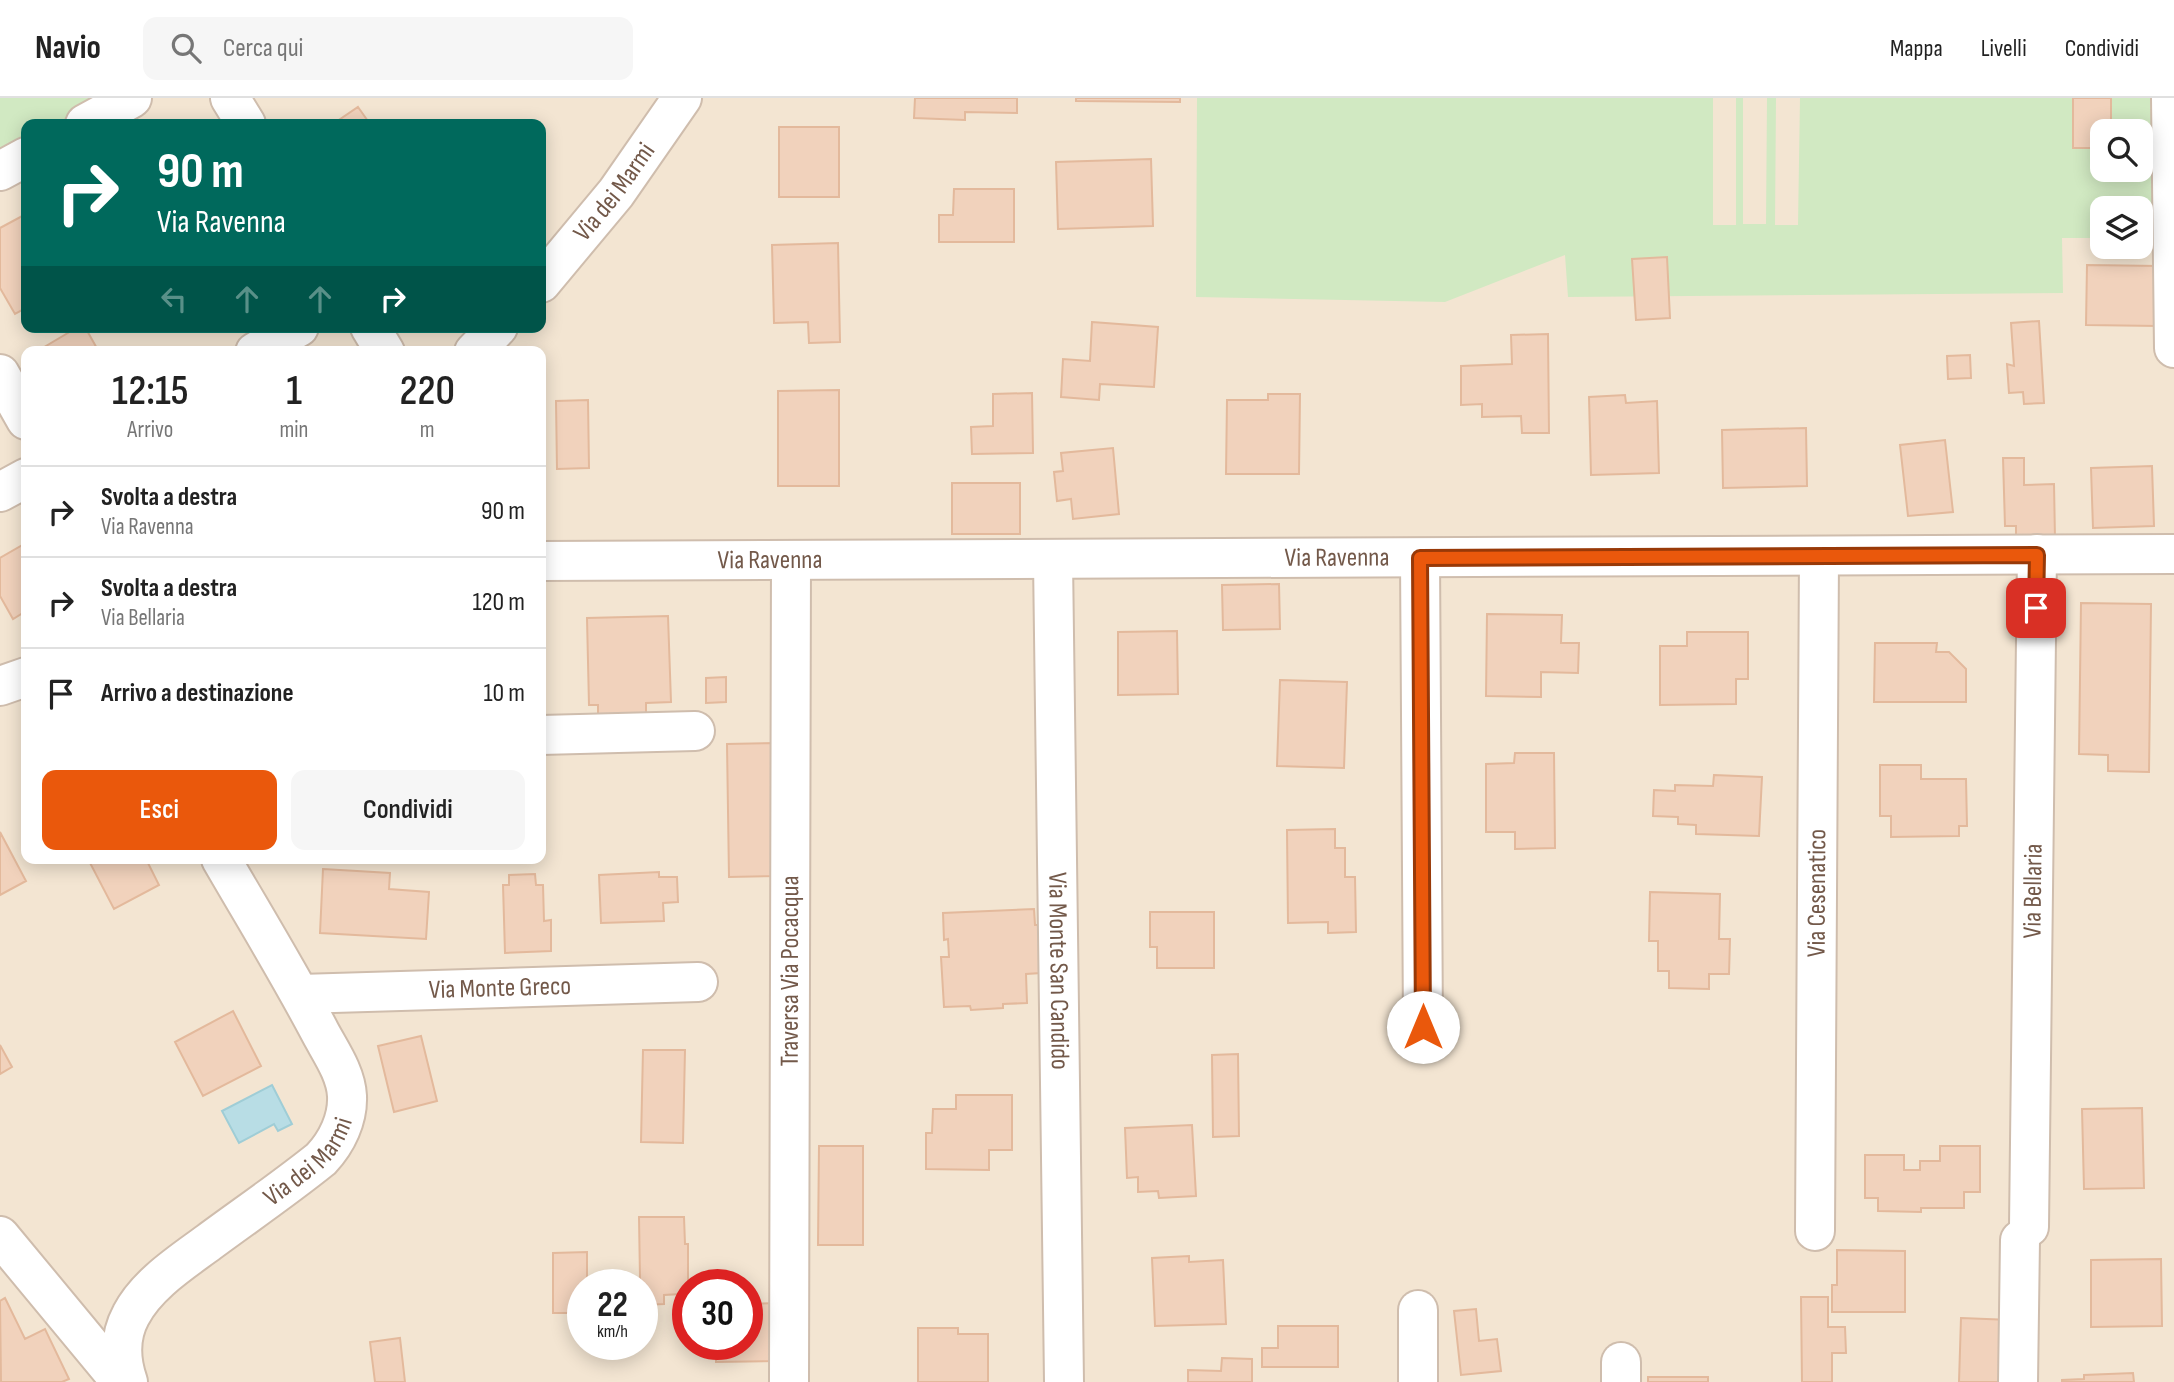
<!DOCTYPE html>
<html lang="it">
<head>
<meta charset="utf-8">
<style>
	:root { --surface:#fff; --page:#f6f6f6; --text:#222; --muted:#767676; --line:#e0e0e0; --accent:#ea580c }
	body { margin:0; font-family:"Sofia Sans Condensed",sans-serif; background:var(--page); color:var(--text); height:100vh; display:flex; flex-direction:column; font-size:26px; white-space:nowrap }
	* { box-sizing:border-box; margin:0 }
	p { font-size:23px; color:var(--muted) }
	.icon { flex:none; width:38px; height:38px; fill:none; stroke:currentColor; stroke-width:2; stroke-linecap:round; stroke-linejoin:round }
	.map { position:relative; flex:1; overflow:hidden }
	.sheet { position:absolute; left:21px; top:248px; width:525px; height:518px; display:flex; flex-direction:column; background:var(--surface); border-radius:14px; box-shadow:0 4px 18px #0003 }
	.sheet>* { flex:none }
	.banner { position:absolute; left:21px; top:21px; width:525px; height:214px; border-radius:14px; box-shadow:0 4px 18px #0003; background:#00695c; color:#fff; overflow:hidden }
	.buttons { position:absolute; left:2090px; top:21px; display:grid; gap:14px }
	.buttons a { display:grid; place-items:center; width:63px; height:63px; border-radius:14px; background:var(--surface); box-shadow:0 4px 18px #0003; font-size:35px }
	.speed { position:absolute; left:567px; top:1171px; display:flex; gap:14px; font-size:35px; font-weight:700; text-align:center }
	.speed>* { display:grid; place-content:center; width:91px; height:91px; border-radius:50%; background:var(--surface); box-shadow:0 4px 18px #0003; line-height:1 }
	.speed small { font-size:18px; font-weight:400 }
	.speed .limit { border:10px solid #d22; background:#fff; color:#111 }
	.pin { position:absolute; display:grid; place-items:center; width:60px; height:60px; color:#fff; margin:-30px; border-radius:14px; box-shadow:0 4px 10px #0006 }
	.me { position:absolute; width:77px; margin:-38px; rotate:0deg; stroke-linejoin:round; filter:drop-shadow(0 0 5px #0008) }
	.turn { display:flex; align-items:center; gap:24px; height:147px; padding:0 21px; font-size:32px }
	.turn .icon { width:91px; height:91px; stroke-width:2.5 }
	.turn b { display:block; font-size:49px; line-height:60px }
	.lanes { display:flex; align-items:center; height:66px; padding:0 21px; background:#0003; justify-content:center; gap:35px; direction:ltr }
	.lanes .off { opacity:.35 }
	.eta { display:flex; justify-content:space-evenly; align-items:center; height:119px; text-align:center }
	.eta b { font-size:42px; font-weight:600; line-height:49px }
	.button { display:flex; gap:14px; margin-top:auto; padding:14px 21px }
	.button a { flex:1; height:80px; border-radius:14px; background:var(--accent); color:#fff; font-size:28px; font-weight:600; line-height:80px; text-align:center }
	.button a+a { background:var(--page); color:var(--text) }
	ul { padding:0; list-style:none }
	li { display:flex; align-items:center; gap:21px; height:91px; padding:0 21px; border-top:2px solid var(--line) }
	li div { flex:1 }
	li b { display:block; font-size:26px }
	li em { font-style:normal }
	header { display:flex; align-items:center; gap:42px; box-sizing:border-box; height:98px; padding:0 35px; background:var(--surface); border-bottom:2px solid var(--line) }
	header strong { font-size:33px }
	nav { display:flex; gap:38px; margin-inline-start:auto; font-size:24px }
	.search { width:490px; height:63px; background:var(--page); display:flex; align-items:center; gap:18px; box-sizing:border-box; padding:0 24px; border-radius:14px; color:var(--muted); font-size:26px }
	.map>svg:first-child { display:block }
</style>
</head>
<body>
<header>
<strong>Navio</strong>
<div class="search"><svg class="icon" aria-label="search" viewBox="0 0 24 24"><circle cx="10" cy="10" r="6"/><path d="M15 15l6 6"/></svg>Cerca qui</div>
<nav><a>Mappa</a><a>Livelli</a><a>Condividi</a></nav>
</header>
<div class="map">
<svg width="2174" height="1284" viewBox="0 0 2174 1284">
	<rect width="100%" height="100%" fill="#fcf3e3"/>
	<!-- residential -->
	<path fill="#f3e5d2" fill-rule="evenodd" d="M0 0H2174V1284H0ZM26 26H541V229H26ZM2102 33H2140V72H2102ZM2102 110H2140V149H2102ZM26 254H541V761H26ZM583 1186H642V1246H583ZM688 1186H747V1246H688Z"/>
	<!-- green -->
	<path fill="#d1e9c2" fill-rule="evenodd" d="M0 0H115L68 26H26V49L0 64Z
		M1197 0H1713V127H1736V0H1743V126H1766L1767 0H1776L1775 127H1798L1800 0H2160L2162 139 2140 140V110H2102V140H2062L2063 195 1568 199 1565 157 1445 204 1196 199ZM2102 33H2140V72H2102Z"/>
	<!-- water -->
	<path fill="#b8dde5" stroke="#9fcdd6" stroke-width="2" d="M272 987 292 1026 278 1033 274 1026 239 1045 222 1013Z"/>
	<!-- building -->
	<path fill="#f1d2bc" stroke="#e3b99c" stroke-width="2" d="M915 0H1017V15L965 14V22L914 20Z
		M1076 0H1180V4L1076 3Z
		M2073 0H2111V33H2102V50H2073Z
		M358 9 370 26H333Z
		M779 29H839V99H779Z
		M1151 61 1153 128 1058 131 1056 64Z
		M954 91H1014V144H939V117H953Z
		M26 116V210L15 216 0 190V130Z
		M838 145 840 244 809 245 808 224 774 225 772 147Z
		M1667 159 1670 220 1636 222 1632 161Z
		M2087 167 2159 168 2158 228 2086 227Z
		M2039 223 2044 305 2024 306 2023 294 2009 295 2007 266 2014 268 2011 225Z
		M1092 224 1158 229 1154 289 1100 286 1099 302 1061 299 1063 261 1090 263Z
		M78 229H85L99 254H36Z
		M1548 236 1549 335H1522L1521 318 1482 319V306L1461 307V268L1512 266 1511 237Z
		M1970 257 1971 280 1948 281 1947 258Z
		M839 292V388H778V293Z
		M1032 295 1033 355 972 356 971 329 993 328V296Z
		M1268 296H1300L1299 376H1226L1227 302H1268Z
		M1625 297 1626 305 1657 303 1659 375 1591 377 1589 299Z
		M588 302 589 370 557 371 556 303Z
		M1806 330 1807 388 1723 390 1722 332Z
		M1945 342 1953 414 1908 418 1900 347Z
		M1113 350 1119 416 1073 421 1071 401 1057 403 1054 374 1063 373 1061 355Z
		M2003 360H2024V387L2054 386 2055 441H2016V428H2005Z
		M2152 368 2154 428 2093 430 2091 370Z
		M952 385H1020V436H952Z
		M26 445V513L13 521 0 498V460Z
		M1279 486 1280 531 1223 532 1222 487Z
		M2081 505 2151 506 2149 674 2108 673V657L2079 656Z
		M1487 516 1562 517 1561 545H1579L1578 575 1541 574V599L1486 598Z
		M668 518 671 604 646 605V619L598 620V607H589L587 520Z
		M1177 533 1178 596 1118 597V534Z
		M1687 534H1748V581H1736V606L1660 607V548H1687Z
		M1875 545H1937L1936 554H1949L1966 571V604H1874Z
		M726 579V604L706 605V580Z
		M1280 582 1347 584 1344 670 1277 668Z
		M778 645 781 778 729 779 727 646Z
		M1515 655H1554L1555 750 1515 751V734H1486V666L1514 665Z
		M1880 667H1921V681H1966L1967 728H1959V738L1891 739V718H1880Z
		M1714 677 1762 679 1759 738 1696 736V727L1678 726V719L1653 718 1654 692 1675 693V687L1713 688Z
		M1335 731V750H1345V779H1355L1356 834 1328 835V824L1288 825 1287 732Z
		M0 734 26 783 0 797Z
		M88 761H146L159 787 114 811Z
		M323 771 390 775 389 791 429 794 426 841 320 835Z
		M659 774V779H677L678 804 663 805 664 823 601 825 599 777Z
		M535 776 536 787H543L544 823 551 822V853L505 855 503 787H509V777Z
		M1650 794 1720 796 1719 841H1730L1729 876H1709V891L1669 890V873H1658V843H1649Z
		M1034 811 1035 827H1039L1041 875 1026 876 1027 905 1003 906V910L971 912 970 908 944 909 941 859H949L948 841 944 842 943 815Z
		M1150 814H1214V870H1157V849H1150Z
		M233 913 261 968 203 998 175 944Z
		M421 938 437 1003 394 1014 378 948Z
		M0 947 12 969 0 976Z
		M643 952H685L683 1045 641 1044Z
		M1238 956 1239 1038 1213 1039 1212 957Z
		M956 997H1012V1052H989V1072L926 1071V1035H932L933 1011H956Z
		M2142 1010 2144 1090 2084 1091 2082 1011Z
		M1192 1027 1196 1098 1159 1100 1158 1093 1138 1094V1079L1127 1080 1125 1030Z
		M819 1048H863V1147H818Z
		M1940 1048H1980V1094H1964V1110H1921V1114L1878 1113V1100H1865V1057H1904V1072H1920V1063H1940Z
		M639 1119H684L685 1146H688V1193L681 1192V1196L664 1197V1206L642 1207V1186H633V1180H640Z
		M1837 1152 1905 1153V1214H1832V1187H1837Z
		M587 1154V1186H583V1215H553V1155Z
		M1189 1158V1164L1223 1162 1226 1226 1155 1228 1152 1160Z
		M2161 1161 2162 1228 2091 1229V1162Z
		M1801 1199H1828V1229H1845L1846 1255H1832V1284H1802Z
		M5 1200 25 1241 45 1231 69 1281 62 1284H1L0 1203Z
		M777 1205V1263L716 1264V1246H747V1206Z
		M1476 1211 1479 1243 1497 1241 1501 1273 1461 1277 1454 1213Z
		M1961 1220 2011 1222 2009 1284H1959Z
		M1278 1228H1338V1269H1262V1250H1278Z
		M918 1230H958V1236H988V1284H918Z
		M400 1240 405 1284H375L370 1244Z
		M1222 1260 1252 1261V1284H1188V1272L1221 1273Z
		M2133 1275 2134 1284H2062V1282L2084 1281V1277Z
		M1648 1279H1708V1284H1648Z"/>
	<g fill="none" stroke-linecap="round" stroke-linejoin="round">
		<defs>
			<g id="minor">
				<path d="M230 0 246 26"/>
				<path d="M2171 0 2174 250"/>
				<path d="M85 26 132 0"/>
				<path d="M0 73 26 59"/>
				<path id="s1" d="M541 185 616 95 682 0"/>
				<path d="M370 229 385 254"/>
				<path d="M255 254 299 229"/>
				<path d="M474 254 498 229"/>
				<path d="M0 276 26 322"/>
				<path d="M0 394 26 380"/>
				<path d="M1420 460 1423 929"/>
				<path id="s2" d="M1053 462 1064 1284"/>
				<path id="s3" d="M541 463 2174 456"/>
				<path d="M0 588 26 579"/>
				<path d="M541 637 695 633"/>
				<path id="s4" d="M300 896 698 884"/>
				<path id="s5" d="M2029 1129 2037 456"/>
				<path id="s6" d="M1815 1133 1819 458"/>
				<path d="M0 1138 121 1284"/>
				<path d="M1418 1212V1284"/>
				<path id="s7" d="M128 1284C120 1261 119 1239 131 1217 147 1186 182 1164 209 1144 247 1116 285 1090 321 1061 337 1044 348 1021 347 998 346 975 330 953 320 934 289 875 254 818 221 761"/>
				<path id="s8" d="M789 1284 791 462"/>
				<path d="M1621 1284V1264"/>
				<path d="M2018 1284 2020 1142"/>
			</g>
		</defs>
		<!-- minor casing -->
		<use href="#minor" stroke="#cfbdad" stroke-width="42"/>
		<!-- minor -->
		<use href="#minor" stroke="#fff" stroke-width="38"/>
	</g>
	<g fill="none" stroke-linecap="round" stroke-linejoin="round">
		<defs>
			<path id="route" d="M1423 929 1420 460 2037 457 2036 510"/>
		</defs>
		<!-- route casing -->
		<use href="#route" stroke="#983908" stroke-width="18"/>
		<!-- route -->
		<use href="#route" stroke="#ea580c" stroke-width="12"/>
	</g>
	<g text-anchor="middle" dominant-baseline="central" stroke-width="5" stroke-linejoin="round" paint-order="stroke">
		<!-- street labels -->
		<g font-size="26" fill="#73594a" stroke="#fff7e9">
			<text stroke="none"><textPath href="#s1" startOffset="117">Via dei Marmi</textPath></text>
			<text stroke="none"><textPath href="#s3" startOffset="796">Via Ravenna</textPath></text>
			<text stroke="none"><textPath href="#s3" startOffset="229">Via Ravenna</textPath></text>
			<text stroke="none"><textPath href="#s5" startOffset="336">Via Bellaria</textPath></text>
			<text stroke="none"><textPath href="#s6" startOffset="338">Via Cesenatico</textPath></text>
			<text stroke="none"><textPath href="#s8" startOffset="411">Traversa Via Pocacqua</textPath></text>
			<text stroke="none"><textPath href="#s2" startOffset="411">Via Monte San Candido</textPath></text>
			<text stroke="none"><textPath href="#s4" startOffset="200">Via Monte Greco</textPath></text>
			<text stroke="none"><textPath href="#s7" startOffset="306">Via dei Marmi</textPath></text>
		</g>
	</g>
</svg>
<div class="buttons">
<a><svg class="icon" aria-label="search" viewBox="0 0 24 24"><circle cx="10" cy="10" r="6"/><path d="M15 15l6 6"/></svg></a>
<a><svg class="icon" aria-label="layers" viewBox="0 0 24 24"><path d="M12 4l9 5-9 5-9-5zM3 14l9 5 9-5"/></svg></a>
</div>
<div class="speed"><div>22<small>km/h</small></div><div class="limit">30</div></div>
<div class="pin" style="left:2036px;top:510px;background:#d93025"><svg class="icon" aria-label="arrive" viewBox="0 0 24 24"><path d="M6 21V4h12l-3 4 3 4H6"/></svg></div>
<svg class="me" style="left:1423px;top:929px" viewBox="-20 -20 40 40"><circle r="19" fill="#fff"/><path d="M0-13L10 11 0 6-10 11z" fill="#ea580c"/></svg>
<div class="banner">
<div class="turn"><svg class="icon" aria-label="right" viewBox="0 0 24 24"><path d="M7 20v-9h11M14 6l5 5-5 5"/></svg><div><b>90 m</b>Via Ravenna</div></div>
<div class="lanes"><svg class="icon off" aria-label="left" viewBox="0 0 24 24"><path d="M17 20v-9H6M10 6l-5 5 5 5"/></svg><svg class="icon off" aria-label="ahead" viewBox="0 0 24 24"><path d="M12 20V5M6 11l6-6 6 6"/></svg><svg class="icon off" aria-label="ahead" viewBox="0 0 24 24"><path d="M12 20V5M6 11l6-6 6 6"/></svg><svg class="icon" aria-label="right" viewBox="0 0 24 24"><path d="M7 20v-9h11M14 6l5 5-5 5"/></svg></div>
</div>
<section class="sheet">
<div class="eta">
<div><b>12:15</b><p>Arrivo</p></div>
<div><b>1</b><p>min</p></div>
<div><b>220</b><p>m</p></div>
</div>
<ul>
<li><svg class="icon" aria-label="right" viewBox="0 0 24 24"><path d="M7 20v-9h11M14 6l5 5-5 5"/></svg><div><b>Svolta a destra</b><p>Via Ravenna</p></div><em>90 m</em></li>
<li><svg class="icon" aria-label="right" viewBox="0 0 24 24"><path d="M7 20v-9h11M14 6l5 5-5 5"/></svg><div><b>Svolta a destra</b><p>Via Bellaria</p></div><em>120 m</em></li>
<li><svg class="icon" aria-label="arrive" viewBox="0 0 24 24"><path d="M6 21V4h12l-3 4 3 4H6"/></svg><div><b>Arrivo a destinazione</b></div><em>10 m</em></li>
</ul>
<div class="button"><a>Esci</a><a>Condividi</a></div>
</section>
</div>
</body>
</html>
